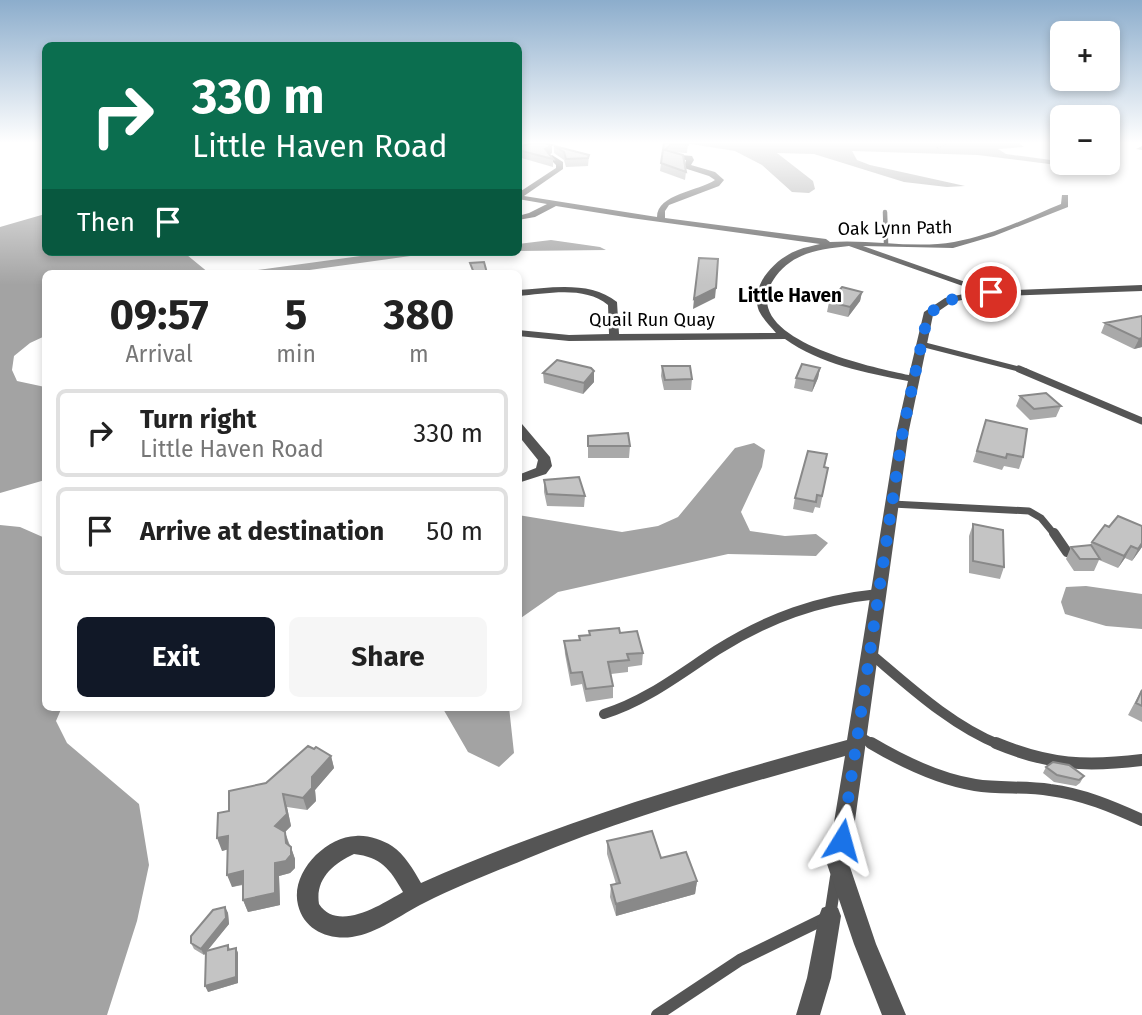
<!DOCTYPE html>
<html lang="en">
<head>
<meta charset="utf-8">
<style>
	:root { --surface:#fff; --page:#f6f6f6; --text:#222; --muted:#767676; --line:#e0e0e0; --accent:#111827 }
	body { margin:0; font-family:"Fira Sans",sans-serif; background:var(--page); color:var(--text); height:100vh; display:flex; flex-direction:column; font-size:26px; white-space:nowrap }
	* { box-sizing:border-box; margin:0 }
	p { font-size:23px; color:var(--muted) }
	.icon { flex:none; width:38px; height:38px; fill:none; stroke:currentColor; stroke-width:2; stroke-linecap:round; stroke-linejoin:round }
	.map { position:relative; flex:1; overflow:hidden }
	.details { position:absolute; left:42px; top:270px; width:480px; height:441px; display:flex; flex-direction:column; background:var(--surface); border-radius:10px; box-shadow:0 4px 10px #0003 }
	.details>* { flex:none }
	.banner { position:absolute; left:42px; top:42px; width:480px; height:214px; border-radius:10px; box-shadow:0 4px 10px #0003; background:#0b6e4f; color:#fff; overflow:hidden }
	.tools { position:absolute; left:1050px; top:21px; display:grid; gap:14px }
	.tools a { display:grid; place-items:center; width:70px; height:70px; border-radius:10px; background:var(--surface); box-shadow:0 4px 10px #0003; font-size:35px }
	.pin { position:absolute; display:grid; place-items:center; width:60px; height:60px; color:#fff; margin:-30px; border:4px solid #fff; border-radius:50%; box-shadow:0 2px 7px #0007 }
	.me { position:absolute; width:77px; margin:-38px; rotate:8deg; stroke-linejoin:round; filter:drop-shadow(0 0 5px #0008) }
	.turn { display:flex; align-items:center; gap:24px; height:147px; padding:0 35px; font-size:32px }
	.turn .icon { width:91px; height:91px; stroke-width:2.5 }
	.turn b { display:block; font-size:49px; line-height:60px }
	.then { display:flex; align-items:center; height:66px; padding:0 35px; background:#0003; gap:14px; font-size:26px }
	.eta { display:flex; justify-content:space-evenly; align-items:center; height:119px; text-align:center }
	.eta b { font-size:42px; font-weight:700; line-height:49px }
	.primary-button { display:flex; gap:14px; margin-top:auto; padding:14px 35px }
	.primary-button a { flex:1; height:80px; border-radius:10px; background:var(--accent); color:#fff; font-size:28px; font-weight:700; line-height:80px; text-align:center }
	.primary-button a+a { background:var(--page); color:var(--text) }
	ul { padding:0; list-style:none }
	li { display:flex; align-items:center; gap:21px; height:88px; margin:0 14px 10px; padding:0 21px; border:4px solid var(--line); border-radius:10px }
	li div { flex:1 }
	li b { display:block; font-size:26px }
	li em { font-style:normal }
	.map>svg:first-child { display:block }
</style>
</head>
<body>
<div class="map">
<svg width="1142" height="1015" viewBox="0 0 1142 1015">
	<rect width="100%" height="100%" fill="#fff"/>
	<!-- water -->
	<path fill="#a3a3a3" d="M685 143H1019L1024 147 998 149 1006 154 1102 167 1096 170 978 155 852 151 857 160 870 165 965 186 947 187 904 182 814 154 777 153 813 181 815 189 809 193 792 192 762 165 735 151Z
		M45 214 46 252H190L187 255 209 273H46L45 336 30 343 14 356 12 370 17 381 45 387V480L0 493V227Z
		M551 240 600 247 606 250 518 251V244Z
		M390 252H467L432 253 288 273H236Z
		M754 443 765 450 762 467 741 512 750 531 785 536 816 534 828 543 816 556 728 554 558 592 518 620V515L622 532 658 526 678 517 735 448Z
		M0 525 20 527 45 538 46 707H62L56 721 67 743 139 804 149 865 137 921 107 1015H0Z
		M1086 586 1142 594V629L1106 626 1065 614 1061 602 1066 587Z
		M442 707H509L514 753 499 767 468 752Z"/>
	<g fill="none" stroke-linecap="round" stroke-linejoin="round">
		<!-- path -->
		<path stroke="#777" stroke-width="2" stroke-dasharray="1 2" stroke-linecap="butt" d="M937 148 949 143"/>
		<!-- service-far4 -->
		<path stroke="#555" stroke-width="4.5" d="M885 212 886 243"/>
		<!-- service-far3 -->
		<path stroke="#555" stroke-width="5" d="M921 344 1026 371"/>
		<!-- service-far2 -->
		<path stroke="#555" stroke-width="7" d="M1019 369 1142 421
			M892 504 1029 511 1041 518 1055 535"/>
		<!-- service-far1 -->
		<path stroke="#555" stroke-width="10" d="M1054 533 1067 552
			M871 654C910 687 952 726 1000 745
			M604 714C646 701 680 674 717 650 768 618 818 600 878 594
			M857 735 874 745"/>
		<!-- service -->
		<path stroke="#555" stroke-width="12" d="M871 743C903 762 938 779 975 785 1000 789 1025 786 1050 790 1083 794 1113 807 1142 820
			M996 743C1049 765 1086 767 1142 760
			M657 1015 740 960 830 916 836 877"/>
		<!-- minor -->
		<path fill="#555" fill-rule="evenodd" d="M1142 146V150L1136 149Z
			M670 154 692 156 694 160 691 165 715 172 724 180 719 186 669 205 665 211V218L826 239 830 242C871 239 914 249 954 242 990 236 1027 218 1061 204L1062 195H1068V207L994 236 953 248 863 246 991 291 1142 285V291L977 297 952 302 933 315 909 430 849 864 876 944 906 1015H882L854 944 827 864 845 756C738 786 629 816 526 859 492 873 457 886 424 903 400 915 378 933 352 937 328 940 304 930 298 905 290 873 325 837 356 836 368 835 382 840 392 846 405 855 413 869 421 883 559 822 702 779 847 740L897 430 908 381C866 373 820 364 785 339L569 341 518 336V330L569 335 609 334 608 305C584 285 546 294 518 296V290C550 288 590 280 617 302L619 334 776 333C770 326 763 319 759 311 749 285 776 258 798 250 805 247 813 246 820 244L631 218 556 206 535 217 518 220V216L529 213 547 204 518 199V193L556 168V165L548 157 552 155 563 162V169L524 196 657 217C657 194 699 191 715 180L709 176 684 168 686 160 667 158ZM849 246 977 291 945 298 924 312 909 375C872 367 730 338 776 276 794 252 821 249 849 246ZM354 854C381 857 390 869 403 892 382 904 338 933 319 904 315 879 333 864 354 854Z
			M518 423 522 424 550 457 552 466 546 474 518 483V475L536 468 538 460 518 435Z
			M830 905 838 908 841 916 831 978 820 1015H796L807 978 819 916 822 908Z"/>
	</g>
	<!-- wall -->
	<path fill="#a9a9a9" d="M664 143H688L687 153 670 152 686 172 685 180 660 171Z
		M554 146 589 155 588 166 566 167 564 160 554 153Z
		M518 147 552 153 550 154 553 159V167L518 157Z
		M862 292 860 301 848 317 827 312 829 302Z
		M1142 316V347L1134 349 1101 333 1105 323Z
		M662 366 692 379 691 390H664L661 376Z
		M820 368 818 378 812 392 794 388 796 378Z
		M594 371V382L583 394 544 383 543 373Z
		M1020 396 1061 406 1056 417 1030 420 1016 406Z
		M986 420 1023 457 1019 469 1004 466 1002 470 973 462Z
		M588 436 630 446 629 458H588Z
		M825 467 828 468 820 508 815 507 813 513 793 509 795 498Z
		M544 480 585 496 584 507 547 506 544 492Z
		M973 524 1004 567 1000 579 969 573V536Z
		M1142 526V547L1132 561 1125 558 1118 568 1099 560 1094 571H1074L1066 559 1071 547 1090 545 1092 542 1109 527Z
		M589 631 620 633 643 653 642 665 628 667V672L611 674 613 686V698L586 702 582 684 571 686 565 654 564 641 579 640V636L589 635Z
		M1142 689V722L1128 715Z
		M314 749 331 756 334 768 315 790 316 801 307 810 287 807 291 826 285 832 295 859V868L290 873 279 876 280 905 248 912 243 900V885L232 887 228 849 222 851 229 811Z
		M1046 767 1084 776 1080 783 1076 786 1054 782 1043 773Z
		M607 841 661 858 697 881 695 894 616 916 610 897 611 885 616 884 607 854Z
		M225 907 228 913 229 924 206 951 228 945 230 949 236 948 238 953V983L208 992 206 952 204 955 194 949 191 943Z"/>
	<!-- shaded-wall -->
	<path fill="#898989" d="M552 145V153L545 157V149Z
		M716 288 715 298 693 309 694 299Z
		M862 292 860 301 848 317 850 307Z
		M1142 338V347L1134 349 1139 339Z
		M820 368 818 378 812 392 814 381Z
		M594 371V382L583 394 584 383Z
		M1142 543V547L1132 561 1138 549Z
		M1131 546 1125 558 1118 568 1124 556Z
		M331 756 334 768 315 790 316 801 307 810 303 798 312 777Z
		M283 794 287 807 291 826 285 832 289 845 290 856 275 826Z
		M228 836 233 848 222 851 217 838Z
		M291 847 295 859V868L290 873 279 876 280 905 248 912 243 900Z
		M243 871 248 883 232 887 227 875Z
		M697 881 695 894 616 916V904Z
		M225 907 228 913 229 924 204 955 201 949Z
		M236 948 238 953V983L208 992 205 986Z"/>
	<!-- building -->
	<path fill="#c4c4c4" stroke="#898989" stroke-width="2" d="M532 143H544L552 145 545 149 553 159 518 150V147Z
		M664 143H688V145L671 144 665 150 683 155 686 172 661 163Z
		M554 146 589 155 588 158 566 159 564 152Z
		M699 258 718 259 716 288 694 299Z
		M484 262 487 273H474L470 263Z
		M842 287 862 292 850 307 829 302Z
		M1142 316V338L1139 339 1105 323Z
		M557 360 591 368 594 371 584 383 543 373Z
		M802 364 820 368 814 381 796 378Z
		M662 366H690L692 379 665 380Z
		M1046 393 1061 406 1034 409 1020 396Z
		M986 420 1027 429 1023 457 1007 454 1006 458 977 451Z
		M628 433 630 446H588V436Z
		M808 451 827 454 824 467 828 468 822 496 817 495 816 502 795 498Z
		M579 477 585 496 547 494 544 480Z
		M1118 516 1142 526V543L1138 549 1131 546 1124 556 1092 542 1105 525 1109 527Z
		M973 524 1003 530 1004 567 973 561Z
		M1091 545 1100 559H1080L1071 547Z
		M619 628 620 633 637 631 643 653 627 654 629 660 608 662 613 686 586 689 582 672 571 673 564 641 580 640 579 636 590 635 589 631Z
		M1142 690V706L1136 703Z
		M308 746 314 749 316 747 331 756 312 777V788L303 798 283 794 287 814 275 826 285 832 286 843 291 847V855L286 861 275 863V893L243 900V871L227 875 228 836 217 838 218 813 229 811V791L266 783Z
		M1053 762 1069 765 1084 776 1079 780 1057 775 1046 767Z
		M652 831 661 858 686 852 697 881 616 904 611 885 620 883 607 841Z
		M225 907 226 918 201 949 191 943V936L213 910Z
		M228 945V950L236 948V977L205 986 206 951Z"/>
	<!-- sky -->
	<linearGradient id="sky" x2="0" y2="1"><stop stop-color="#8cadcc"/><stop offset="0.5" stop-color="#fff"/><stop offset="1" stop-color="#fff" stop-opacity="0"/></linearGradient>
	<rect width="1142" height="285" fill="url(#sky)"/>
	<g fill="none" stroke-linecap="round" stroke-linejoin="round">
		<!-- route -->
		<path stroke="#1a73e8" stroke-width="12" stroke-dasharray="0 21.6" d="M842 840 903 430 928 314 949 300 991 292"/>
	</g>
	<g text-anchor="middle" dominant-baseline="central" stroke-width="5" stroke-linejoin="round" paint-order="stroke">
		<!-- far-street labels -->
		<g font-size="18" fill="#000" stroke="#fff">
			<text transform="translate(895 228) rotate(-1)">Oak Lynn Path</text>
			<text x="652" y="320">Quail Run Quay</text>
		</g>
		<!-- far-neighbourhood labels -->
		<g font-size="19" font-weight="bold" fill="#000" stroke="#fff">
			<text x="790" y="295">Little Haven</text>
		</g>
	</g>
</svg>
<div class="tools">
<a>+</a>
<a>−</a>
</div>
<div class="pin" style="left:991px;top:292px;background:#d93025"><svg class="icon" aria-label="arrive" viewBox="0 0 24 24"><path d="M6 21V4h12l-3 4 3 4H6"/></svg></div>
<svg class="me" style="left:842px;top:840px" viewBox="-20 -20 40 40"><path d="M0-17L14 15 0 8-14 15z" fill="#1a73e8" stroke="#fff" stroke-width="4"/></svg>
<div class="banner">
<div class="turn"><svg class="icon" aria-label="right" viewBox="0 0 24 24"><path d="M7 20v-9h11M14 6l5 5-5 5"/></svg><div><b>330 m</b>Little Haven Road</div></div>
<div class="then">Then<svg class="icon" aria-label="arrive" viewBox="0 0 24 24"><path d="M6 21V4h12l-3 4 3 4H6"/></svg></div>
</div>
<section class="details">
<div class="eta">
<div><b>09:57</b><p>Arrival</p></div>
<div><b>5</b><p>min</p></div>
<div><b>380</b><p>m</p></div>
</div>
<ul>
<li><svg class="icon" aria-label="right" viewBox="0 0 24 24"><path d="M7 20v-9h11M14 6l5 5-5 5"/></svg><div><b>Turn right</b><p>Little Haven Road</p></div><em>330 m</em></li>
<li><svg class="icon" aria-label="arrive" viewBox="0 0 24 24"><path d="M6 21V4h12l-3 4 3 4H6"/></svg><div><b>Arrive at destination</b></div><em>50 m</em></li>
</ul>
<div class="primary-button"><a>Exit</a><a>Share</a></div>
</section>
</div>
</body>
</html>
